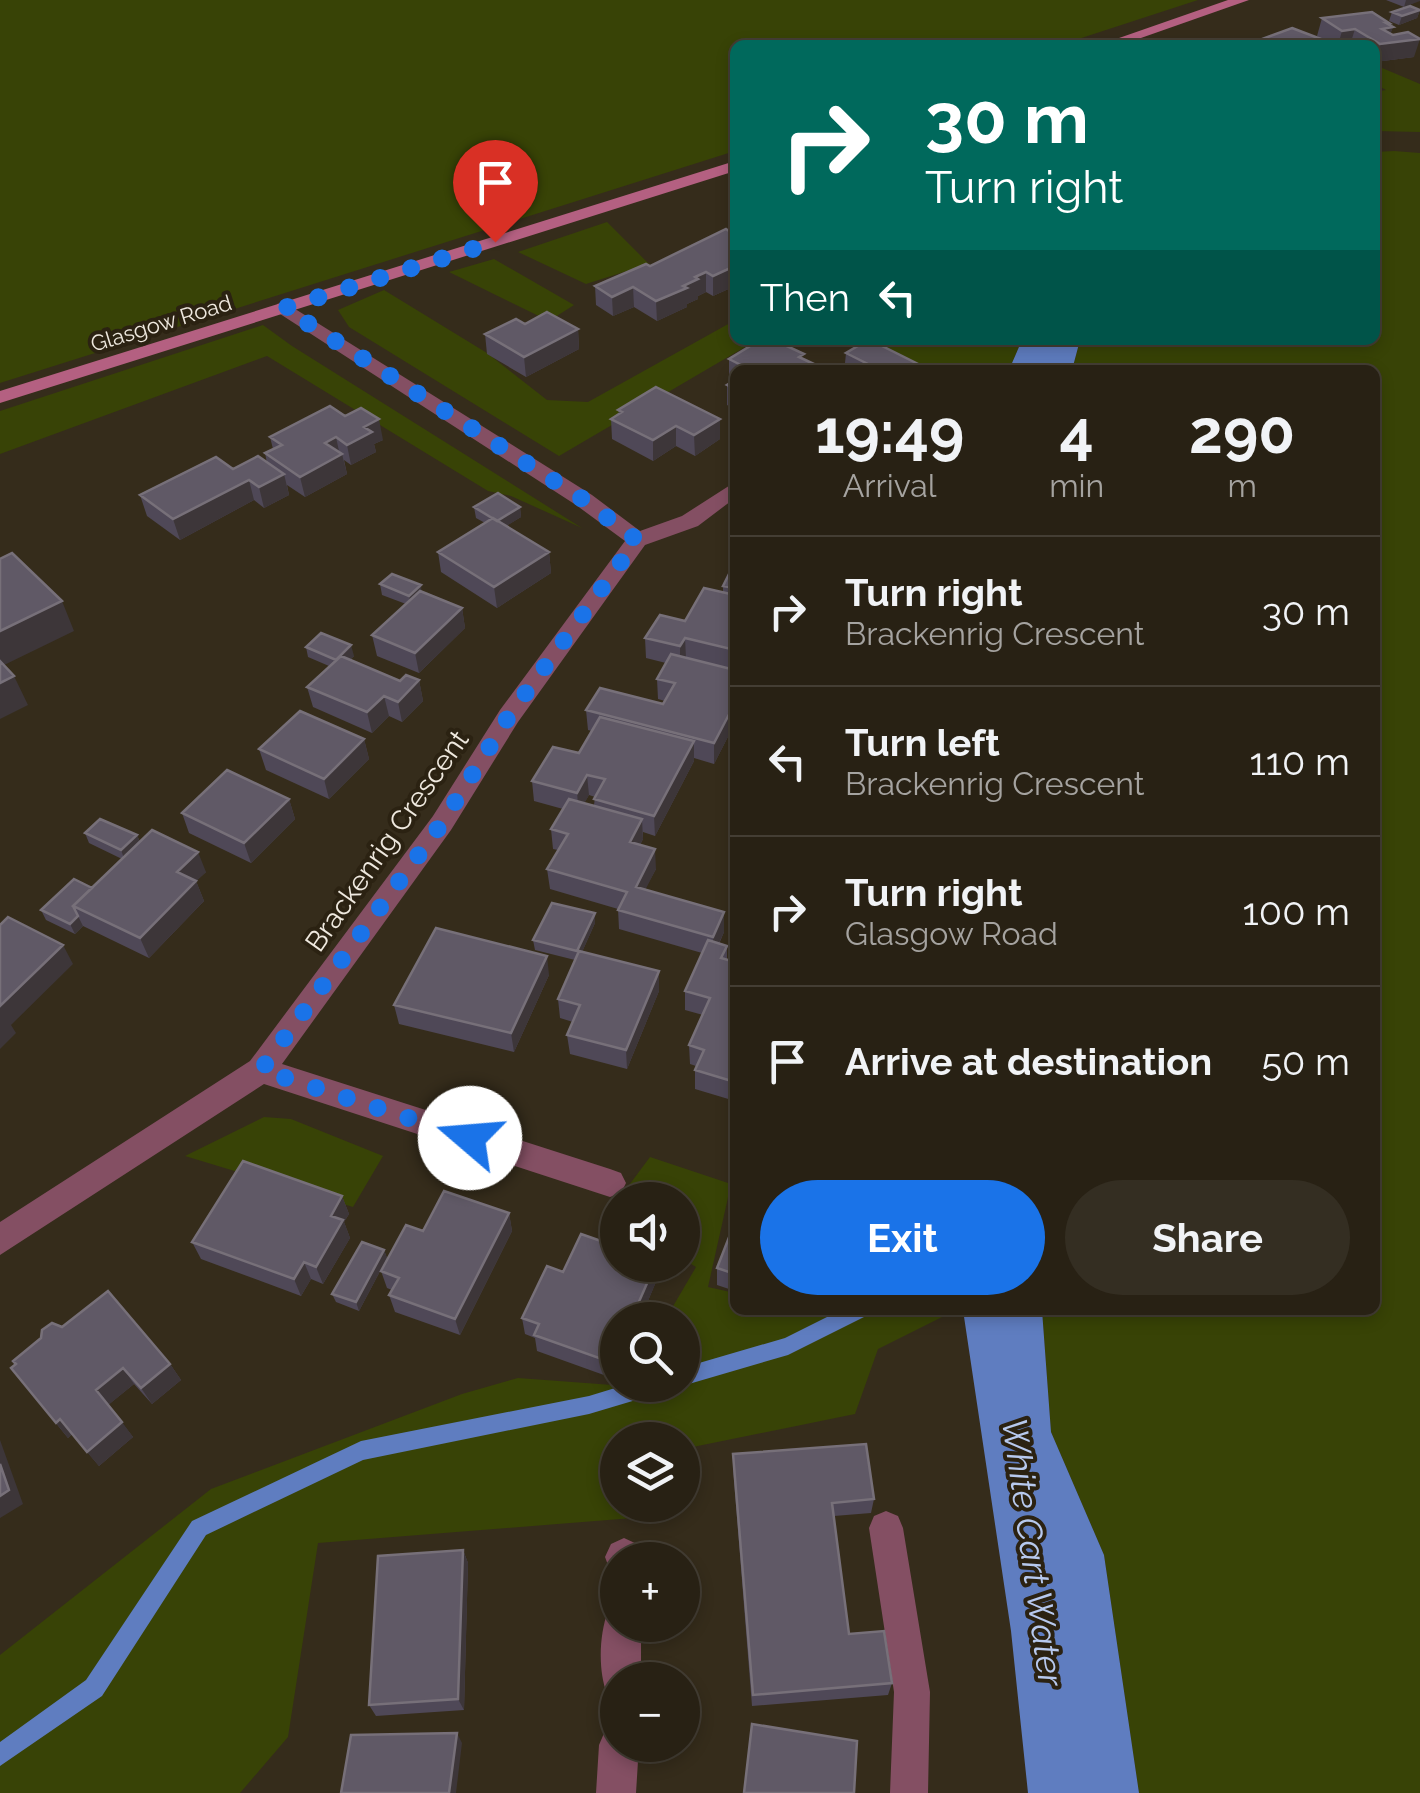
<!DOCTYPE html>
<html lang="en">
<head>
<meta charset="utf-8">
<style>
	:root { --surface:#282114; --page:#342e22; --text:#f1f3f6; --muted:#a5a3a0; --line:#443e34; --accent:#1a73e8 }
	body { margin:0; font-family:Raleway,sans-serif; background:var(--page); color:var(--text); height:100vh; display:flex; flex-direction:column; font-size:38px; white-space:nowrap }
	* { box-sizing:border-box; margin:0 }
	p { font-size:32px; color:var(--muted) }
	.icon { flex:none; width:55px; height:55px; fill:none; stroke:currentColor; stroke-width:2; stroke-linecap:round; stroke-linejoin:round }
	.map { position:relative; flex:1; overflow:hidden }
	.details { position:absolute; left:730px; top:365px; width:650px; height:950px; display:flex; flex-direction:column; background:var(--surface); border-radius:15px; box-shadow:0 5px 15px #0003,0 0 0 2px var(--line) }
	.details>* { flex:none }
	.guide { position:absolute; left:730px; top:40px; width:650px; height:305px; border-radius:15px; box-shadow:0 5px 15px #0003,0 0 0 2px var(--line); background:#00695c; color:#fff; overflow:hidden }
	.buttons { position:absolute; left:600px; top:1182px; display:grid; gap:20px }
	.buttons a { display:grid; place-items:center; width:100px; height:100px; border-radius:50%; background:var(--surface); box-shadow:0 5px 15px #0003,0 0 0 2px var(--line); font-size:50px }
	.pin { position:absolute; display:grid; place-items:center; width:85px; height:85px; color:#fff; margin:-102px -42px; border-radius:50% 50% 50% 0; rotate:-45deg; box-shadow:0 0 10px #0007 }
	.pin .icon { rotate:45deg }
	.me { position:absolute; width:110px; margin:-55px; rotate:288deg; stroke-linejoin:round; filter:drop-shadow(0 0 8px #0008) }
	.turn { display:flex; align-items:center; gap:35px; height:210px; padding:0 30px; font-size:45px }
	.turn .icon { width:130px; height:130px; stroke-width:2.5 }
	.turn b { display:block; font-size:70px; line-height:85px }
	.then { display:flex; align-items:center; height:95px; padding:0 30px; background:#0003; gap:20px; font-size:38px }
	.eta { display:flex; justify-content:space-evenly; align-items:center; height:170px; text-align:center }
	.eta b { font-size:60px; font-weight:700; line-height:70px }
	.button { display:flex; gap:20px; margin-top:auto; padding:20px 30px }
	.button a { flex:1; height:115px; border-radius:60px; background:var(--accent); color:#fff; font-size:40px; font-weight:700; line-height:115px; text-align:center }
	.button a+a { background:var(--page); color:var(--text) }
	ul { padding:0; list-style:none }
	li { display:flex; align-items:center; gap:30px; height:150px; padding:0 30px; border-top:2px solid var(--line) }
	li div { flex:1 }
	li b { display:block; font-size:38px }
	li em { font-style:normal }
	.map>svg:first-child { display:block }
</style>
</head>
<body>
<div class="map">
<svg width="1420" height="1793" viewBox="0 0 1420 1793">
	<rect width="100%" height="100%" fill="#352c1b"/>
	<!-- green -->
	<path fill="#384306" d="M0 0H1198L1060 45H735V151L0 383Z
		M1375 65 1420 84V132L1375 131V92L1386 90 1375 84Z
		M1394 151 1420 153V1793H1139L1104 1555 1051 1432 1042 1310H1375V370H1072L1080 340H1375V152Z
		M607 222 649 264 586 284 518 252Z
		M494 259 574 305 549 321 449 272Z
		M384 290 487 353 547 400 588 402 730 323 735 322V340H757L559 456 349 327 338 310Z
		M263 325 292 346 582 528 511 496 488 491 267 356 0 454V411Z
		M864 340H1022L1009 370H913Z
		M264 1117 291 1119 383 1156 353 1207 185 1156Z
		M650 1157 731 1184 708 1287 735 1293V1310H818L848 1316 860 1310H956L878 1349 855 1414 683 1449 682 1440H618V1505H670L671 1515 318 1543 288 1737 240 1793H0V1655L211 1489 462 1394 518 1378 626 1386 682 1385V1320H665L696 1267 683 1259 682 1200H618Z"/>
	<!-- water -->
	<path fill="#5f7dc0" d="M1022 340H1080L1072 370H1009Z
		M963 1310H1042L1051 1432 1104 1555 1139 1793H1028L1011 1631Z"/>
	<g fill="none" stroke-linecap="round" stroke-linejoin="round">
		<!-- stream -->
		<path fill="#5f7dc0" fill-rule="evenodd" d="M841 1310H869L866 1316 788 1355 682 1386 679 1385H682V1368L785 1338Z
			M625 1385H665L663 1391 656 1394 589 1414 363 1460 206 1535 102 1696 0 1766V1742L86 1680 192 1521 361 1441 589 1396Z"/>
		<!-- service -->
		<path fill="#844f63" fill-rule="evenodd" d="M886 1511 898 1516 903 1528 930 1692 928 1793H890L894 1692 869 1528 874 1516Z"/>
		<!-- minor -->
		<path fill="#844f63" fill-rule="evenodd" d="M284 302 592 495 640 531 682 516 735 482V498L698 526 645 545 518 722 451 830 282 1064 610 1169 621 1173 626 1183 621 1193 610 1197 264 1084 0 1255V1222L250 1061 433 816 500 710 625 541 576 505 277 312V304Z
			M624 1538 637 1544 643 1560H618V1576L611 1573 605 1557 611 1544Z
			M618 1608V1625H641V1680H618V1698L607 1694C598 1671 599 1635 608 1611Z
			M618 1726V1745H639L636 1793H596L599 1745 605 1731Z"/>
		<!-- secondary -->
		<path fill="#b46081" fill-rule="evenodd" d="M1228 0H1249L1121 45H1099Z
			M735 161V171L0 403V391Z"/>
	</g>
	<!-- wall -->
	<path fill="#4f4857" fill-rule="evenodd" d="M1386 0H1420L1404 7Z
		M1420 10 1417 18 1399 25 1389 21 1392 12Z
		M1322 18 1389 23V25L1393 27 1390 34 1414 57 1375 62V45H1261L1262 39 1323 40 1317 36Z
		M735 235V286L713 296 706 292 698 296V299L687 304V307L657 321 634 307 613 316 596 305 595 286Z
		M525 324 578 329 579 349 526 377 487 354 485 334Z
		M846 353 921 370H859L845 363Z
		M729 359H803L816 370H735V409L727 405V385L734 381 729 379Z
		M618 410 720 439 695 456 676 446 653 461 612 439 611 419 619 414Z
		M270 437 383 440 374 444 376 452 351 465 344 460 347 474 305 497 287 485 289 495 264 508 254 500 180 540 147 516 140 495 233 469 267 463 265 453 273 449Z
		M474 507H520L521 517 506 526 549 552 551 573 497 608 441 572 438 552 485 523 476 518Z
		M735 562V723L714 764 694 758V761L655 836 643 832V839L640 845 656 869 645 889 724 932 719 944 727 946V960L735 962V1101L695 1089V1070L696 1066 690 1064 689 1045 703 1015 685 1010V991L702 953 619 929 618 909 550 889 547 869 558 850 553 849 551 829 563 809 534 801 532 781 579 753 592 731 588 730 586 710 663 704 665 701 658 699 657 679 666 663 646 658 645 638 685 621 723 592V586ZM589 795 595 797 594 805 584 803Z
		M380 584 422 592 462 608 465 628 419 673 377 656 372 635 406 604 382 595Z
		M306 647 354 656 350 660 400 681 419 680 423 701 402 722 389 716 372 733 313 707 307 687 329 666 308 657Z
		M364 739 369 759 329 799 266 770 259 749Z
		M289 799 295 819 251 863 189 833 182 813Z
		M85 833 137 835 140 842 206 872 196 881 204 901 149 958 83 926 75 934 46 920 41 910 92 888 122 859 89 843Z
		M595 923 582 952 659 971V991L627 1069 570 1054 567 1035 573 1022 560 1018 558 999 575 960 535 950 533 940Z
		M549 975 514 1052 399 1024 394 1005Z
		M342 1196 349 1214 344 1222 350 1238 323 1284 311 1279 301 1296 201 1259 192 1242Z
		M509 1213 512 1231 460 1335 395 1312 389 1295 392 1290 387 1288 381 1271 423 1231Z
		M735 1222V1291L717 1285V1268Z
		M384 1250 387 1258 359 1311 336 1302 332 1294Z
		M618 1265H657L658 1277 615 1379 537 1351 535 1338 525 1334 522 1318 563 1272Z
		M170 1364 181 1380 152 1404 134 1384 108 1405 133 1437 99 1466 72 1434 68 1438 11 1368Z
		M733 1454 874 1499 871 1513 834 1516 849 1634 892 1683 888 1695 752 1706 733 1468Z
		M463 1550 468 1563 464 1710 376 1716 369 1705Z"/>
	<!-- shaded-wall -->
	<path fill="#3d3639" d="M1406 0H1420V1L1404 7Z
		M1420 10 1417 18 1399 25 1402 16Z
		M1386 23H1389L1388 28 1393 27 1387 43 1420 39 1414 57 1375 62Z
		M1355 29 1350 45H1338L1342 31Z
		M735 266V286L713 296V276Z
		M706 272V292L698 296V299L687 304V307L657 321 656 301 695 277Z
		M633 287 634 307 613 316 612 297Z
		M578 329 579 349 526 377 524 357Z
		M379 419 383 440 374 444 376 452 351 465 347 445 364 427Z
		M720 419V439L695 456 694 435Z
		M676 426V446L653 461V440Z
		M336 437 340 456 342 454 347 474 305 497 300 477 325 443Z
		M284 474 289 495 264 508 259 487Z
		M249 480 254 500 180 540 173 519Z
		M520 507 521 517 498 531 497 521Z
		M549 552 551 573 497 608 494 587Z
		M421 585 422 595 411 606 409 596Z
		M62 601 74 631 0 667V631Z
		M462 608 465 628 419 673 415 653Z
		M685 638 686 658 680 667V646Z
		M351 645 354 656 338 670 336 660Z
		M14 676 28 705 0 719V683Z
		M419 680 423 701 402 722 398 702Z
		M384 696 389 716 372 733 367 712Z
		M735 703V723L714 764V743Z
		M364 739 369 759 329 799 324 779Z
		M694 741V761L655 836 654 816Z
		M587 775 589 795 579 813 577 793Z
		M289 799 295 819 251 863 244 843Z
		M642 819 643 839 631 862 630 842Z
		M137 835 141 845 125 861 121 850Z
		M655 849 656 869 637 906 636 887Z
		M198 852 206 872 185 892 177 872Z
		M196 881 204 901 149 958 140 938Z
		M724 912V932L713 956V937Z
		M595 913V923L578 961 577 951Z
		M78 916 83 926 75 934 70 924Z
		M63 945 73 964 11 1025 16 1033 0 1049V1006Z
		M547 956 549 975 514 1052 511 1033Z
		M659 971V991L627 1069 626 1050Z
		M342 1196 349 1214 344 1222 350 1238 323 1284 316 1267 331 1216Z
		M509 1213 512 1231 460 1335 455 1319Z
		M384 1250 387 1258 359 1311 356 1302Z
		M304 1262 311 1279 301 1296 294 1279Z
		M655 1265H657L658 1277 640 1320H631Z
		M618 1352V1372L615 1379 613 1363Z
		M170 1364 181 1380 152 1404 141 1388Z
		M123 1368 134 1384 107 1406 96 1390Z
		M60 1419 72 1434 68 1438 56 1423Z
		M122 1422 133 1437 99 1466 87 1452Z
		M0 1440 23 1504 0 1518Z
		M463 1550 468 1563 464 1710 458 1699Z
		M457 1733 462 1743 456 1793H449Z"/>
	<!-- building -->
	<path fill="#605966" stroke="#777079" stroke-width="2.5" d="M1410 6 1420 10 1402 16 1392 12Z
		M1372 12 1389 23H1386L1393 27 1382 29 1393 35 1408 32 1420 39 1380 44 1355 29 1342 31 1322 18Z
		M1292 28 1334 44 1261 45 1269 42 1262 39Z
		M726 229 735 235V266L713 276 706 272 695 277 698 279 683 286 687 288 656 301 633 287 612 297 595 286 646 264 650 266Z
		M547 312 578 329 524 357 485 334 516 319 525 324Z
		M760 340H774L804 354 799 357 816 365 808 370H751L729 359Z
		M868 340H870L922 366 914 370H880L846 353Z
		M735 380V389L727 385Z
		M656 387 720 419 694 435 676 426 653 440 611 419 622 412 618 410Z
		M330 406 345 416 361 408 379 419 364 427 372 432 347 445 336 437 325 443 342 454 300 477 265 453 282 445 270 437Z
		M258 456 284 474 259 487 249 480 173 519 140 495 216 457 233 469Z
		M498 493 520 507 497 521 474 507Z
		M493 518 549 552 494 587 438 552Z
		M12 553 62 601 0 631V559Z
		M735 562V588L723 586Z
		M392 574 421 585 409 596 380 584Z
		M704 588 735 595V650L685 638 680 646 645 638 660 615 685 621Z
		M420 591 462 608 415 653 372 635Z
		M321 633 351 645 336 660 306 647Z
		M671 654 735 670V703L714 743 586 710 600 688 663 704 675 683 657 679Z
		M341 656 400 681 406 675 419 680 398 702 384 696 367 712 307 687Z
		M0 661 14 676 0 683Z
		M300 711 364 739 324 779 259 749Z
		M600 717 694 741 654 816 594 799 605 779 587 775 577 793 532 781 553 747 579 753Z
		M227 770 289 799 244 843 182 813Z
		M569 799 642 819 630 842 655 849 636 887 724 912 713 937 618 910 627 892 547 869 568 834 551 829Z
		M100 819 137 835 121 850 85 833Z
		M152 830 198 852 177 872 196 881 140 938 73 906Z
		M74 879 92 888 73 906 78 916 70 924 41 910Z
		M552 903 595 913 577 951 533 940Z
		M8 917 63 945 0 1006V925Z
		M436 928 547 956 511 1033 394 1005Z
		M708 940 727 946 721 958 735 962V1082L695 1070 704 1050 689 1045 710 998 685 991Z
		M579 951 659 971 626 1050 567 1035 580 1005 558 999Z
		M243 1161 342 1196 331 1216 343 1220 316 1267 304 1262 294 1279 192 1242Z
		M444 1191 509 1213 455 1319 389 1295 399 1278 381 1271 406 1225 423 1231Z
		M735 1222V1274L717 1268Z
		M581 1234 618 1247V1265H655L631 1320H618V1352L613 1363 534 1335 539 1324 522 1318 547 1266 563 1272Z
		M362 1242 384 1250 356 1302 332 1294Z
		M108 1291 170 1364 141 1388 123 1368 96 1390 122 1422 87 1452 60 1419 56 1423 11 1368 16 1364 13 1361 41 1338 42 1330 52 1323 62 1327Z
		M866 1444 874 1499 832 1503 849 1634 884 1631 892 1683 753 1695 733 1454Z
		M0 1464 9 1490 0 1496Z
		M463 1550 458 1699 369 1705 378 1556Z
		M752 1724 857 1741 854 1793H744Z
		M457 1733 449 1793H341L351 1735Z"/>
	<g fill="none" stroke-linecap="round" stroke-linejoin="round">
		<!-- route -->
		<path stroke="#1a73e8" stroke-width="18" stroke-dasharray="0 32.4" d="M470 1138 261 1070 442 823 509 716 637 540 584 500 284 308 495 242"/>
	</g>
	<g text-anchor="middle" dominant-baseline="central" stroke-width="8" stroke-linejoin="round" paint-order="stroke">
		<!-- far-street labels -->
		<g font-size="22" fill="#efe9df" stroke="#2b2212">
			<text transform="translate(161 323) rotate(-17)">Glasgow Road</text>
		</g>
		<!-- street labels -->
		<g font-size="28" fill="#efe9df" stroke="#2b2212">
			<text transform="translate(387 841) rotate(-55)">Brackenrig Crescent</text>
		</g>
		<!-- near-water labels -->
		<g font-size="35" font-style="italic" fill="#b7c9ee" stroke="#2b2212">
			<text transform="translate(1033 1552) rotate(82)">White Cart Water</text>
		</g>
	</g>
</svg>
<div class="buttons">
<a><svg class="icon" aria-label="sound" viewBox="0 0 24 24"><path d="M4 9h4l5-4v14l-5-4H4zM17 9q2 3 0 6"/></svg></a>
<a><svg class="icon" aria-label="search" viewBox="0 0 24 24"><circle cx="10" cy="10" r="6"/><path d="M15 15l6 6"/></svg></a>
<a><svg class="icon" aria-label="layers" viewBox="0 0 24 24"><path d="M12 4l9 5-9 5-9-5zM3 14l9 5 9-5"/></svg></a>
<a>+</a>
<a>−</a>
</div>
<div class="pin" style="left:495px;top:242px;background:#d93025"><svg class="icon" aria-label="arrive" viewBox="0 0 24 24"><path d="M6 21V4h12l-3 4 3 4H6"/></svg></div>
<svg class="me" style="left:470px;top:1138px" viewBox="-20 -20 40 40"><circle r="19" fill="#fff"/><path d="M0-13L10 11 0 6-10 11z" fill="#1a73e8"/></svg>
<div class="guide">
<div class="turn"><svg class="icon" aria-label="right" viewBox="0 0 24 24"><path d="M7 20v-9h11M14 6l5 5-5 5"/></svg><div><b>30 m</b>Turn right</div></div>
<div class="then">Then<svg class="icon" aria-label="left" viewBox="0 0 24 24"><path d="M17 20v-9H6M10 6l-5 5 5 5"/></svg></div>
</div>
<section class="details">
<div class="eta">
<div><b>19:49</b><p>Arrival</p></div>
<div><b>4</b><p>min</p></div>
<div><b>290</b><p>m</p></div>
</div>
<ul>
<li><svg class="icon" aria-label="right" viewBox="0 0 24 24"><path d="M7 20v-9h11M14 6l5 5-5 5"/></svg><div><b>Turn right</b><p>Brackenrig Crescent</p></div><em>30 m</em></li>
<li><svg class="icon" aria-label="left" viewBox="0 0 24 24"><path d="M17 20v-9H6M10 6l-5 5 5 5"/></svg><div><b>Turn left</b><p>Brackenrig Crescent</p></div><em>110 m</em></li>
<li><svg class="icon" aria-label="right" viewBox="0 0 24 24"><path d="M7 20v-9h11M14 6l5 5-5 5"/></svg><div><b>Turn right</b><p>Glasgow Road</p></div><em>100 m</em></li>
<li><svg class="icon" aria-label="arrive" viewBox="0 0 24 24"><path d="M6 21V4h12l-3 4 3 4H6"/></svg><div><b>Arrive at destination</b></div><em>50 m</em></li>
</ul>
<div class="button"><a>Exit</a><a>Share</a></div>
</section>
</div>
</body>
</html>
